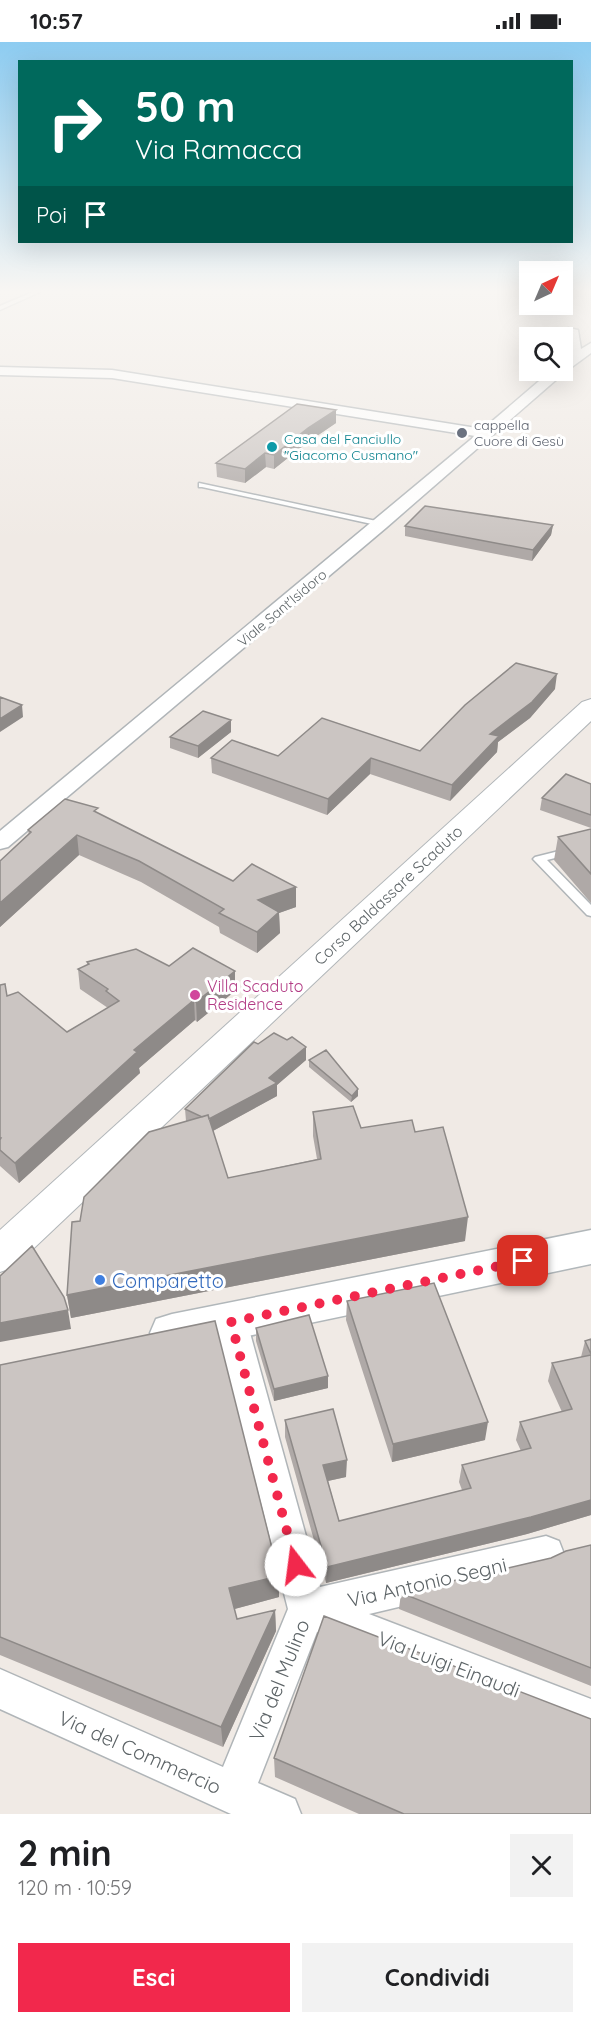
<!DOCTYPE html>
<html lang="it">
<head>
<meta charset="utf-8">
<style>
	:root { --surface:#fff; --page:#f2f2f2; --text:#202124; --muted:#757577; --accent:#f2284c }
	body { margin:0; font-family:Quicksand,sans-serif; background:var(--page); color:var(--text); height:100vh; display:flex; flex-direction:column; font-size:22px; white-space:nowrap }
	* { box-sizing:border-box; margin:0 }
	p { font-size:20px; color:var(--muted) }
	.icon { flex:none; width:33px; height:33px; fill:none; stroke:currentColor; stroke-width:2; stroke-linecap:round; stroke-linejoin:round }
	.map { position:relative; height:1772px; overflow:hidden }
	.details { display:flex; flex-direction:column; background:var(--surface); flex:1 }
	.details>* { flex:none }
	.top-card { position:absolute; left:18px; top:18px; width:555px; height:183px; border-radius:0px; box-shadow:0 6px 24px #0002; background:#00695c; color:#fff; overflow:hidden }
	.needle { width:39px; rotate:44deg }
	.buttons { position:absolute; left:519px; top:219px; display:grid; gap:12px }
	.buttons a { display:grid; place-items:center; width:54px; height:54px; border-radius:0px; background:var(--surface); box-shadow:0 6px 24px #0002; font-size:30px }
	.pin { position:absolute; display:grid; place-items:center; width:51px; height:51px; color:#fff; margin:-26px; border-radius:12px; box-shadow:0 3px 9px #0006 }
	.me { position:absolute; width:66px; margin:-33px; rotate:345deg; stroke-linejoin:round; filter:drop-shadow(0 0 4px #0008) }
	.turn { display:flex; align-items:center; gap:21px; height:126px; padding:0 18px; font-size:27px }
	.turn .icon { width:78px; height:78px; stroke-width:2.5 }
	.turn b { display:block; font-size:42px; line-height:51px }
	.then { display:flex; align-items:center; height:57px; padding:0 18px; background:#0003; gap:12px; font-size:22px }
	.round { display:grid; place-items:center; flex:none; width:63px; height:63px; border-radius:0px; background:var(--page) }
	.headline { display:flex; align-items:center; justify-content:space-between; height:102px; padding:0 18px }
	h1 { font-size:36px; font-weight:700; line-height:45px }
	.action { display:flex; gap:12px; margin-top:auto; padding:12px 18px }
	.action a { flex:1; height:69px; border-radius:0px; background:var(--accent); color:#fff; font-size:24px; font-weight:700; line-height:69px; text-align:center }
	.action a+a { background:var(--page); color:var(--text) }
	.status { display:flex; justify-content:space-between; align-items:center; height:42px; padding:0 30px; background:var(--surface); direction:ltr }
	.status svg { height:16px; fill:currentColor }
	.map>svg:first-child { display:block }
</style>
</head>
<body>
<div class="status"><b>10:57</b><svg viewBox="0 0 49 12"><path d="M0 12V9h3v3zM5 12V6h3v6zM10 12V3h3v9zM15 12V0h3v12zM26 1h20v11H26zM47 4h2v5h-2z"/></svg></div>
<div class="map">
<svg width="591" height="1772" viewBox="0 0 591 1772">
	<rect width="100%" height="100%" fill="#f0eae5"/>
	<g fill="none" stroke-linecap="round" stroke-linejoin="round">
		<defs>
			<path id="service" d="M33 250H40L0 268V264Z
				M199 441 381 480 385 482 381 484 202 445H199Z
				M591 801V807L547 818 591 863V874L587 873 533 817 535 815Z"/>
			<path id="minor" d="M568 286 578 288 581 307 591 301V311L565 330 387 485 8 805 0 807V789L475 394 112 336 0 333V325L112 328 483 387 552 328H562V321L567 317Z
				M231 1266 242 1270 247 1280 320 1545 546 1494 559 1499 564 1512 559 1525 546 1530 369 1572 591 1657V1697L317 1590 258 1741 295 1757 301 1772H231L0 1667V1627L223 1725 288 1567 215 1280 220 1270Z"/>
			<path id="tertiary" d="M591 657V679L14 1225 0 1230V1188L582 660Z"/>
			<path id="secondary" d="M591 1188V1222L172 1310 156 1305 150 1291 156 1277 172 1272Z"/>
		</defs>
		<!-- service casing -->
		<use href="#service" stroke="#b0b5b8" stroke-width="3"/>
		<!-- minor casing -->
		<use href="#minor" stroke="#b0b5b8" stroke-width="3"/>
		<!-- tertiary casing -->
		<use href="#tertiary" stroke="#b0b5b8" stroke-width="2"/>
		<!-- secondary casing -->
		<use href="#secondary" stroke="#b1b7ba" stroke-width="3"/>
		<!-- service -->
		<use href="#service" fill="#fff" fill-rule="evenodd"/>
		<!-- minor -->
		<use href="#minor" fill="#fff" fill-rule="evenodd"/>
		<!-- tertiary -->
		<use href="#tertiary" fill="#fff" fill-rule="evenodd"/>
		<!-- secondary -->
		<use href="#secondary" fill="#fff" fill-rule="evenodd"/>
	</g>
	<!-- wall -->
	<path fill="#afa9a7" d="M336 368V381L308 400 274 427 266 425 245 441 217 435 216 421Z
		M553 483 551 493 532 519 405 494V484Z
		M555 647 530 676 498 700 497 710 450 759 370 732 327 773 212 731 211 716 420 709Z
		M231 690 198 716 170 706V695Z
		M591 742V786L540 768 542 756Z
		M98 771 233 839 296 865 279 871 280 891 257 911 220 891 219 885 141 840 79 813 0 885V819L29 793 28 788Z
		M591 787V861L554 818 558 795Z
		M87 920 169 924 235 949 197 980 195 978 139 1026 140 1031 19 1141 0 1124V943L7 954 67 990 108 966 80 947 78 927 87 923Z
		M287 998 306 1005V1018L277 1043V1054L213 1089 228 1136 317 1117 313 1094V1070L361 1086 415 1090 465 1199 71 1276 67 1253 80 1179 186 1079 185 1067 258 1002Z
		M309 1018 358 1054 351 1060 309 1025Z
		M347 1259 485 1398 392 1420 346 1278Z
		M256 1286 328 1346 274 1359 256 1299Z
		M591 1297V1473L527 1492 326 1541 285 1395V1378L346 1435 328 1439 339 1479 462 1448 459 1440 462 1423 521 1409 516 1398 520 1380 562 1370 548 1339 552 1321 581 1315 585 1299Z
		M0 1323 279 1555 234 1567 237 1577 275 1568 276 1589 223 1705 0 1613Z
		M591 1503V1644L399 1567 401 1551 551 1516Z
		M274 1716 591 1772H359L275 1735Z"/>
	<!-- shaded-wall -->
	<path fill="#8e8a88" d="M336 368V381L308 400 274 427V413L308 386Z
		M265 411 266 425 245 441V427Z
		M553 483 551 493 532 519 533 508Z
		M557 632 555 647 530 676 498 700 497 710 450 759 452 743 490 692Z
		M22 663 23 675 0 690V677Z
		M231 678V690L198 716V704Z
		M371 716 370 732 327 773 328 757Z
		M77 793 79 813 0 885V861Z
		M296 845V865L279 871 280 891 257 911V890L258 858Z
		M235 929V949L197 980 196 960Z
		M194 958 195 978 139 1026 140 1031 19 1141 15 1121 134 1008Z
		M306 1005V1018L277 1043V1054L209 1091 208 1078 269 1036Z
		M358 1047V1054L351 1060 352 1054Z
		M468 1175 465 1199 71 1276 67 1253Z
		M68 1268 71 1287 0 1300V1281Z
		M328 1334V1346L274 1359V1347Z
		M488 1380 485 1398 392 1420 393 1402Z
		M347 1418 346 1435 323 1440V1423Z
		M591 1458V1473L527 1492 326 1541 327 1525Z
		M279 1534V1555L231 1568 229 1546Z
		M275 1568 276 1589 223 1705 221 1685Z"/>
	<!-- building -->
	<path fill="#cbc5c2" stroke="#8e8a88" stroke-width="1.5" d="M297 362 336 368 308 386 274 413 265 411 245 427 216 421Z
		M425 464 553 483 533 508 405 484Z
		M516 621 557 632 532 660 490 692 499 694 452 743 371 716 328 757 211 716 232 698 278 714 322 676 420 709 465 663Z
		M0 655 22 663 0 677Z
		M203 669 231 678 198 704 170 695Z
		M566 732 591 742V773L542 756Z
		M65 757 98 766 94 769 233 839 252 822 296 845 258 858 279 870 257 890 219 871 224 867 139 819 77 793 0 861V819L31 790 28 788Z
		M591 787V832L558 795Z
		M193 906 235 929 196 960 194 958 134 1008 137 1010 15 1121 0 1108V1098L1 1096H0V943L5 942 7 954 18 950 67 990 119 959 106 949 108 947 78 927 89 922 87 920 136 907 169 924Z
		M274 991 287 998 292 995 306 1005 269 1036 277 1041 209 1077 208 1073 202 1075 185 1067 254 1000 258 1002Z
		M326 1008 358 1047 352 1054 309 1018Z
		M353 1064 361 1086 412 1078 415 1090 443 1085 468 1175 67 1253 72 1180 80 1179 84 1155 149 1090 208 1073 228 1136 321 1117 313 1070Z
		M32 1204 64 1255 68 1268 0 1281V1234Z
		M434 1241 488 1380 393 1402 347 1259Z
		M309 1273 328 1334 274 1347 256 1286Z
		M215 1279 279 1534 229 1546 237 1577 275 1568 221 1685 0 1595V1323Z
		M591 1297V1312L585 1299Z
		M591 1313V1458L531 1475 327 1525 285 1378 333 1367 347 1418 323 1423 339 1479 471 1446 462 1423 531 1406 520 1380 572 1367 552 1321Z
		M591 1503V1626L401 1551 551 1516 566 1509Z
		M324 1574 591 1677V1772H404L274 1716Z"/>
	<!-- sky -->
	<linearGradient id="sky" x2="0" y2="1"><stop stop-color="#8dccf1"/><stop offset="0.5" stop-color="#f8f6f3"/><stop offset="1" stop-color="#f8f6f3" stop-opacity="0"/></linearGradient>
	<rect width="591" height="498" fill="url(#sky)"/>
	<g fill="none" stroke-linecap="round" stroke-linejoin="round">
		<!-- route -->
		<path stroke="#f2284c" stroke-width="10" stroke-dasharray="0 18" d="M296 1523 231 1280 523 1219"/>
	</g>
	<!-- markers -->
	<circle fill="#6b7280" stroke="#fff" stroke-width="2" cx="462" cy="391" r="6"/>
	<circle fill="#0f9aa8" stroke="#fff" stroke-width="2" cx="272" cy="405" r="6"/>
	<circle fill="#d1479c" stroke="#fff" stroke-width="2" cx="195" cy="953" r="6"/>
	<circle fill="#3f7fe0" stroke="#fff" stroke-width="2" cx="100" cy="1238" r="6"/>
	<g text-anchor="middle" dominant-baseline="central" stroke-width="6" stroke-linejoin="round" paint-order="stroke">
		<!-- far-worship labels -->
		<g font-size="14" fill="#5b616d" stroke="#fff" text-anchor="start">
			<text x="474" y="383">cappella<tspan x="474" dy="16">Cuore di Gesù</tspan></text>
		</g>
		<!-- far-culture labels -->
		<g font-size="14" fill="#0d838f" stroke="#fff" text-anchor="start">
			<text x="284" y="397">Casa del Fanciullo<tspan x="284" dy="16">"Giacomo Cusmano"</tspan></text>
		</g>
		<!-- far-street labels -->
		<g font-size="14" fill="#5c6366" stroke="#fff">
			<text transform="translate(282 566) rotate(-40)">Viale Sant'Isidoro</text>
		</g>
		<!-- street labels -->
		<g font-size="16" fill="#5c6366" stroke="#fff">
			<text transform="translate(388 853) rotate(-43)">Corso Baldassare Scaduto</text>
		</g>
		<!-- hotel labels -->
		<g font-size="16" fill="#b23c85" stroke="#fff" text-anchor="start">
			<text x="207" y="944">Villa Scaduto<tspan x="207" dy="18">Residence</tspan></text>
		</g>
		<!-- near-shop labels -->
		<g font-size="20" fill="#366cbe" stroke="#fff" text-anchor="start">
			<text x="112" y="1238">Comparetto</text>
		</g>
		<!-- near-street labels -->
		<g font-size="20" fill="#5c6366" stroke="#fff">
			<text transform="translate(427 1540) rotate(-13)">Via Antonio Segni</text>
			<text transform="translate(449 1622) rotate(21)">Via Luigi Einaudi</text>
			<text transform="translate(279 1638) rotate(-68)">Via del Mulino</text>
			<text transform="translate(140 1710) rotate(24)">Via del Commercio</text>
		</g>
	</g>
</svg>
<div class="buttons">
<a><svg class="needle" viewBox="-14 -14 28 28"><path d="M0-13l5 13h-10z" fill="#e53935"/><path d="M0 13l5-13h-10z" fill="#757577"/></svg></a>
<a><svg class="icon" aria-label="search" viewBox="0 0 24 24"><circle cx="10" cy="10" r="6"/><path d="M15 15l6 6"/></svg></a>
</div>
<div class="pin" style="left:523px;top:1219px;background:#d93025"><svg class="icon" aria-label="arrive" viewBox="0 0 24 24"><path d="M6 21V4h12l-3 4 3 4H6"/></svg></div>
<svg class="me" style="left:296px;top:1523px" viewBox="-20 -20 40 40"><circle r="19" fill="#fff"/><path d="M0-13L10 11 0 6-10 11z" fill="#f2284c"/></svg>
<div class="top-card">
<div class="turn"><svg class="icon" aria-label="right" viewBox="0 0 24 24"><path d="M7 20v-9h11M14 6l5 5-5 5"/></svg><div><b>50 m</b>Via Ramacca</div></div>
<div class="then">Poi<svg class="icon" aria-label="arrive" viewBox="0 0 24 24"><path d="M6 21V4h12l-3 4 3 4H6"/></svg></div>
</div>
</div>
<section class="details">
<div class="headline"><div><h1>2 min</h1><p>120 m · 10:59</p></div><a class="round"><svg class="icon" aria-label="close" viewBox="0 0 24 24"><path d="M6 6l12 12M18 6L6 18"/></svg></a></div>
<div class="action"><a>Esci</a><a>Condividi</a></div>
</section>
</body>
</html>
